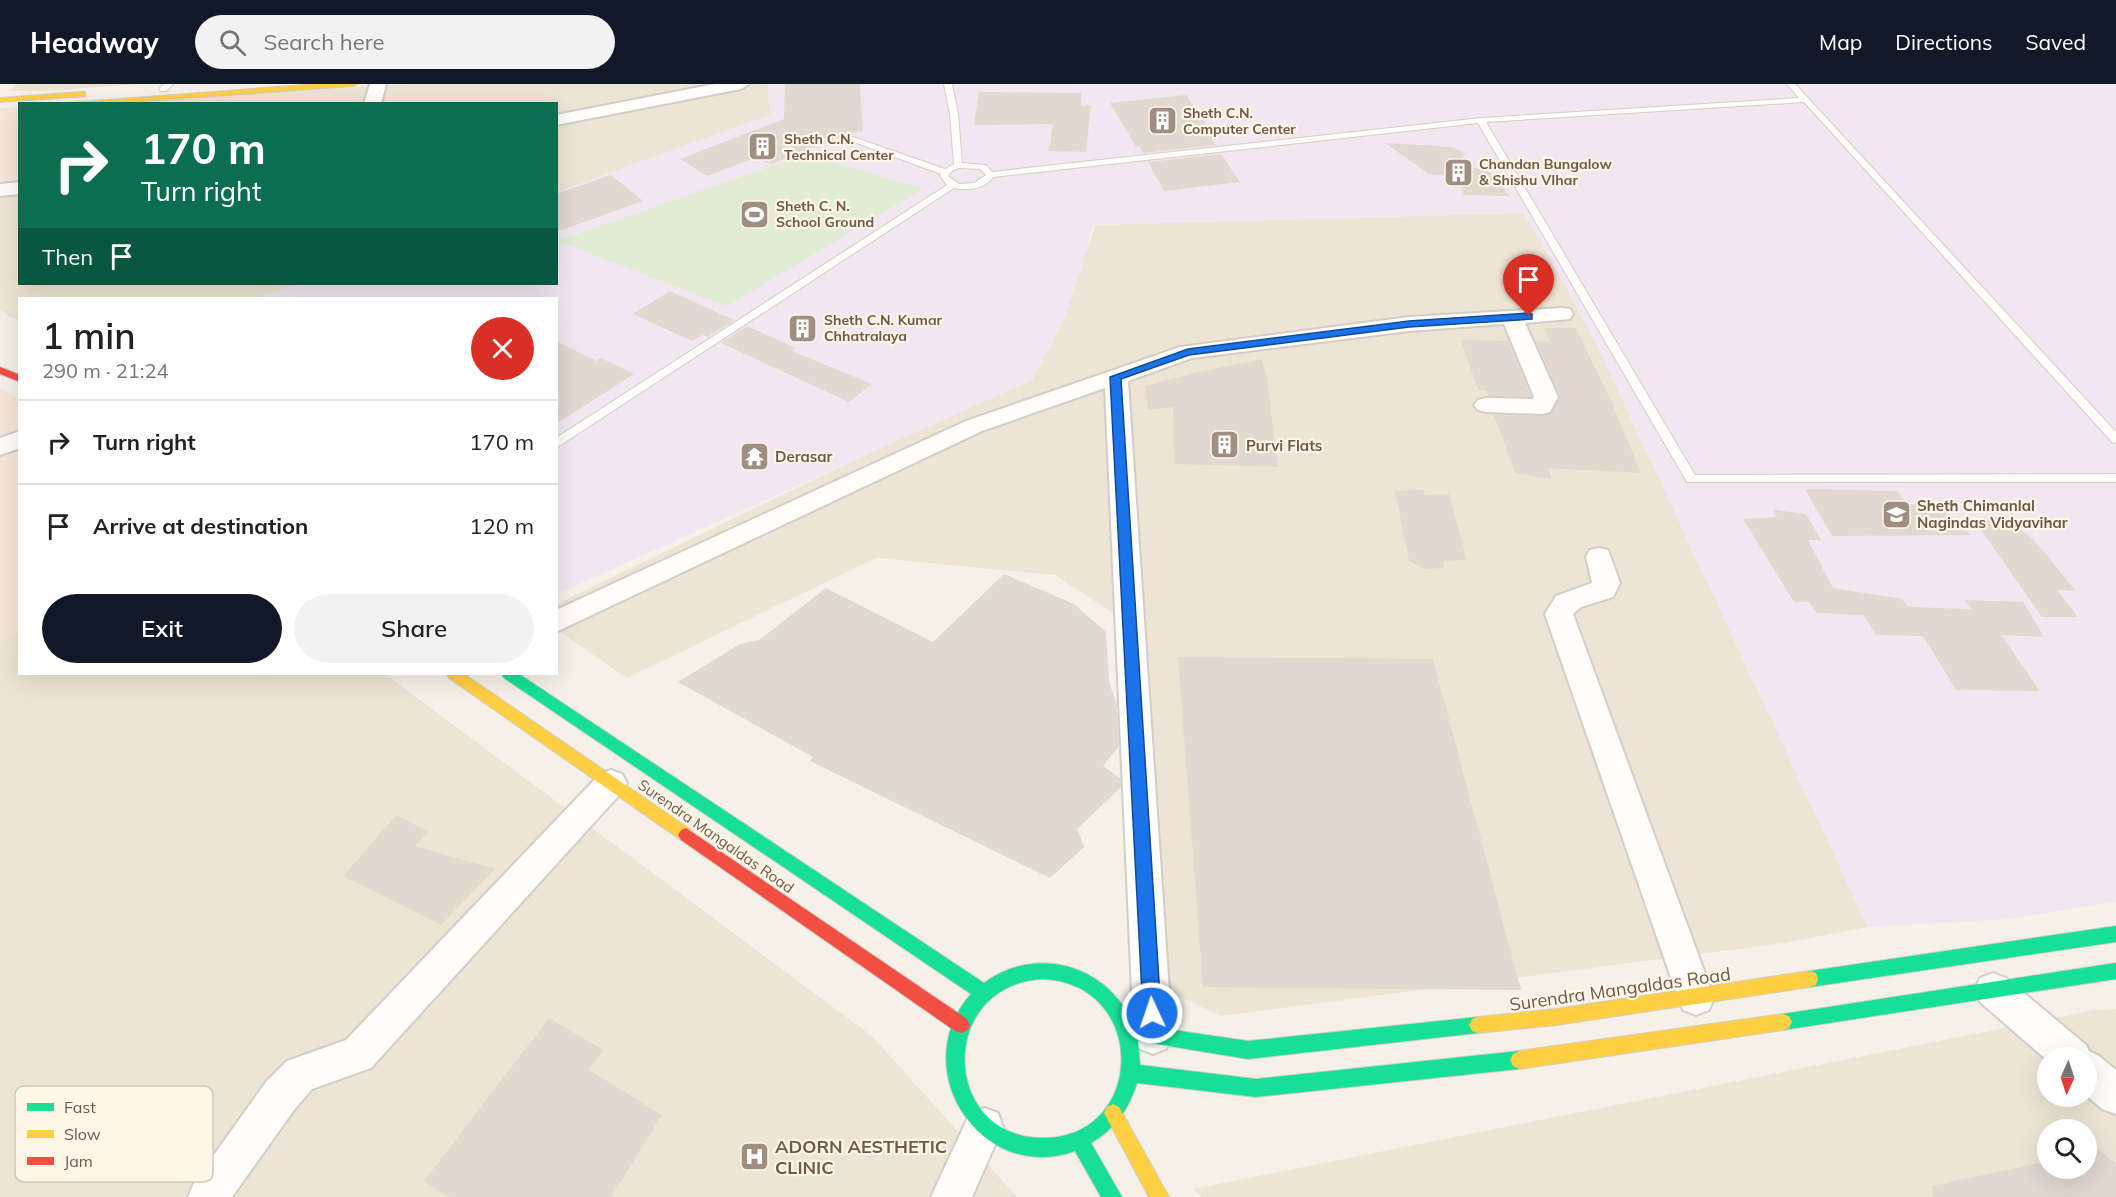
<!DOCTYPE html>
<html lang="en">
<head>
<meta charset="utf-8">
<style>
	:root { --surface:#fff; --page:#f2f2f2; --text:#222; --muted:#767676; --line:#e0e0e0; --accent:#111827 }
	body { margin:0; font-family:Mulish,sans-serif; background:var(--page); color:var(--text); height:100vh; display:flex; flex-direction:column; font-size:22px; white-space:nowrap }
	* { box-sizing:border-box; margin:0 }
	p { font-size:20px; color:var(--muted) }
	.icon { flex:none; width:33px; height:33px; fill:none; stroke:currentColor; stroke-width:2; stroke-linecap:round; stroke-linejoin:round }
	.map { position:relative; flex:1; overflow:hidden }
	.sheet { position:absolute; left:18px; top:213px; width:540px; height:378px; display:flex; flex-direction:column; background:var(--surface); border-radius:0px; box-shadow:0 6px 24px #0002 }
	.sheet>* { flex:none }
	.guide { position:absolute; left:18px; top:18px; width:540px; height:183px; border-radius:0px; box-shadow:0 6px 24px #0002; background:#0b6e4f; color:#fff; overflow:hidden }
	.needle { width:39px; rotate:183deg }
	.tools { position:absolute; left:2037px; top:963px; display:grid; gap:12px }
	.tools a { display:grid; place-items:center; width:60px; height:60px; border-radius:50%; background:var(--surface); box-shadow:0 6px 24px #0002; font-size:30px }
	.pin { position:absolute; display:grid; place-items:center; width:51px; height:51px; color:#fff; margin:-62px -26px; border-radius:50% 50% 50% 0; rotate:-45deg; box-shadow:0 0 6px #0007 }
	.pin .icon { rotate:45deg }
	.me { position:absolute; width:66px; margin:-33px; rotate:357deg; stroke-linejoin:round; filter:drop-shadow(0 0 4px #0008) }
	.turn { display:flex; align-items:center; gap:21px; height:126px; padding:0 24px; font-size:27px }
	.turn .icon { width:78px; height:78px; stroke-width:2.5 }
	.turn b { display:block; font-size:42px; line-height:51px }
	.then { display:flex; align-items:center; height:57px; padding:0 24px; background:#0003; gap:12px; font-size:22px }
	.round { display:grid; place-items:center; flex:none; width:63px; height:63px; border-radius:32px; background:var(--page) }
	.head { display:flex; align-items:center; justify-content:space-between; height:102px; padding:0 24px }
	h1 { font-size:36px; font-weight:600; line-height:45px }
	.cta { display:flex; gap:12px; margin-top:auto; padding:12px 24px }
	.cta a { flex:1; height:69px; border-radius:36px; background:var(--accent); color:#fff; font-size:24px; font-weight:600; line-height:69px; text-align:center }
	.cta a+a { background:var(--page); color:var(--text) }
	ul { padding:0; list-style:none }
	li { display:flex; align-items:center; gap:18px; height:84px; padding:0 24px; border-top:2px solid var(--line) }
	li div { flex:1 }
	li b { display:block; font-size:22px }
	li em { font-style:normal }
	header { display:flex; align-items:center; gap:36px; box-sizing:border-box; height:84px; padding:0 30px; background:var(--accent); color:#fff }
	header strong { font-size:28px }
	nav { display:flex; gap:33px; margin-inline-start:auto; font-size:21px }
	.search { width:420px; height:54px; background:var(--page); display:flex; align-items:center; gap:15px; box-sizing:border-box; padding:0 21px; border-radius:33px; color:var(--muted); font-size:22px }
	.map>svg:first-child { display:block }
</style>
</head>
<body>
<header>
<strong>Headway</strong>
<div class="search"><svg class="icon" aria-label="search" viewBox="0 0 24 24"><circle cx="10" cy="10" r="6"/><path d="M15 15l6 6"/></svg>Search here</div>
<nav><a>Map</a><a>Directions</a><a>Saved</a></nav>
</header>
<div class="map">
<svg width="2116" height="1113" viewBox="0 0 2116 1113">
	<rect width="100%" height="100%" fill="#f5f1e8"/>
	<!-- residential -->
	<path fill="#eee4d5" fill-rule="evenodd" d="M18 0H140L45 7H9Z
		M405 0H770V31L557 108 556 20H108L112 15Z
		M19 97 20 200H300L258 214H20L19 236 12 234 0 226V99Z
		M1524 129 1570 210 1601 270 1868 843 1784 859 1220 932 1168 907 1154 674 1136 544 1055 491 876 474 627 594 557 546V520L908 350 1032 296 1063 236 1096 141Z
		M19 546 20 590H385L872 952 1017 1113H0V558Z
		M2116 925V1113H1202L1193 1105 2094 926ZM2048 974H2086V1012H2048ZM2048 1046H2086V1084H2048Z"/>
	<!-- commercial -->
	<path fill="#f5e6db" d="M19 23V97L0 99V24Z
		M0 303 20 316 19 546 0 558Z"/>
	<!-- education -->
	<path fill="#f2e7f0" d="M767 0H2116V818L2009 835 1868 843 1601 270 1570 210 1524 129 1093 141 1083 181 1063 236 1032 296 557 510 556 214H258L300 200H556L557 108 770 31Z"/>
	<!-- green -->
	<path fill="#e0ecd3" d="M807 70 923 105 727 222 557 157Z"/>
	<!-- building -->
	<path fill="#e1d8d0" d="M785 0H860L863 47 852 49 771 80 754 74 707 92 680 75 784 35Z
		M979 8 1081 9V22L1091 21 1086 68 1049 67 1053 40 974 41Z
		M1186 11 1216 54H1211L1216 61 1143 69 1139 62 1136 63 1110 19Z
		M1385 59 1452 63 1465 69 1460 82 1487 86 1510 112 1464 111 1456 92 1454 96 1442 91 1429 90Z
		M1221 70 1240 98 1164 107 1148 78Z
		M611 91 643 117 556 148V110Z
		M670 207 734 236 708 253 702 251 692 257 633 230Z
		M747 242 796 264 792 267 872 300 849 318 721 259Z
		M1544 244H1576L1612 319 1641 389 1548 384 1552 395 1515 389 1494 331 1542 332 1552 329 1560 312 1536 257 1550 258Z
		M1461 256 1508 257 1531 313 1488 312 1486 306H1478Z
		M556 257 596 277 601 274 634 290 556 340Z
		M1262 275 1267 294 1278 383 1174 380 1173 323 1148 326 1145 302 1193 289Z
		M1805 405 1897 407 1908 420H1937L1971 451 1832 452Z
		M1423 406 1425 411 1449 410 1467 476 1443 477 1444 484 1424 485 1409 477 1395 407Z
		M1773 426 1806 430 1821 456H1808L1833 504 1902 515 1909 523 1971 525 1964 516 2023 518 2044 553 2001 551 2040 607 1956 606 1923 552 1876 551 1864 531 1817 529 1809 518H1794L1743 435 1777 433Z
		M1974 436H2010L2035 457 2076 507 2057 506 2078 533H2042Z
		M1004 490 1074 520 1106 548 1109 598 1117 621 1119 662 1103 682 1120 694 1121 703 1077 745 1084 763 1050 794 810 677 813 673 678 598 740 560 759 556 826 504 933 558Z
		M1178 573 1433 575 1521 906 1203 903Z
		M396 731 429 748 415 762 495 785 441 841 343 792Z
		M549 934 603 966 589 986 662 1031 611 1113H449L424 1097Z
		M2099 1065 2116 1080V1113H1933L1932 1102 2048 1077V1084H2086V1068Z"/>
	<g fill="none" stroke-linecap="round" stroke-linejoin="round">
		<defs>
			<path id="lane" d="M164 0H173L166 7H160L159 5Z
				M944 0H952L958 30 962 79 986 81 992 88 1481 34 1799 14 1787 0H1795L2116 348V359L2112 358 1804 18 1486 38 1695 391 2116 390V398H1687L1478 39 993 93C985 105 968 107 954 104L556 364V354L947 101 940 92 941 90 846 55 853 53 945 85 954 80 950 30ZM959 84 980 85 986 91 974 99 959 100 948 92 953 86Z"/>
			<path id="street" d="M370 0H386L381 20H364Z
				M715 0H749L741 5 556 41V31Z
				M20 98V110L0 112V100Z
				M1562 224 1570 225 1573 230 1570 235 1525 239 1558 313 1550 328 1542 330 1486 328 1478 326 1474 321 1478 316 1486 314 1533 315 1534 313 1504 240 1409 247 1192 274 1128 297 1172 952 1166 965 1153 970 1140 965 1134 952 1105 304 982 347 556 548V526L966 337 1180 263 1409 233Z
				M20 347V364L0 371V354Z
				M1599 464 1608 466 1620 499 1613 513 1581 523 1573 530 1714 914 1709 926 1696 931 1683 926 1678 914 1545 530 1556 512 1592 499 1586 473 1590 466Z
				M611 686 622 690 627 699 622 708 371 984 312 1005 294 1026 232 1113H188L194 1099 266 998 287 977 346 956 600 690Z
				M1993 889 2006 894 2086 961 2089 967 2099 972 2116 986V1030L2102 1025 2086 1011V974H2048V977L1980 918 1975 906 1980 894Z
				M984 1024 998 1029 1003 1043 972 1113H931L970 1029Z"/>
			<path id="fast" d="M502 590H519L984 899C1035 861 1106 880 1132 938L1153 943 1248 957 1478 933 1484 935 1487 941 1484 947 1478 949 1248 975 1138 957 1140 981 1256 995 1519 967 1525 970 1528 976 1525 982 1519 985 1256 1013 1137 999C1129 1025 1115 1045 1091 1059L1122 1113H1101L1075 1067C981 1101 905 984 971 910L504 594ZM1043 895C1149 900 1146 1054 1043 1054 940 1054 937 900 1043 895Z
				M2116 842V858L1810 903 1804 901 1802 895 1804 889 1810 887Z
				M2116 879V895L1783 946 1777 944 1774 938 1777 932 1783 930Z"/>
			<path id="slow" d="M318 0H357L353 2 102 20H55Z
				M82 8H85V12L0 18V14Z
				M447 590H464L691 746 694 751 691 756 686 758 681 756 449 594Z
				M1810 887 1816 889 1818 895 1816 901 1810 903 1556 941 1478 949 1472 947 1469 941 1472 935 1478 933 1556 925Z
				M1783 930 1789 932 1792 938 1789 944 1783 946 1519 985 1513 982 1510 976 1513 970 1519 967Z
				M1113 1020 1119 1023 1169 1113H1149L1104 1029 1107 1023Z"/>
			<path id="jam" d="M0 283 20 291V298L0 290Z
				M686 744 967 935 970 941 967 947 961 949 955 947 681 756 678 751 681 746Z"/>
		</defs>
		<!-- lane casing -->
		<use href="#lane" stroke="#d3cdc5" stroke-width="2"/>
		<!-- street casing -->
		<use href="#street" stroke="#d3cdc5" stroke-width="4"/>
		<!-- fast casing -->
		<use href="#fast" stroke="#d4cdc4" stroke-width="2"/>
		<!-- slow casing -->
		<use href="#slow" stroke="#d4cdc4" stroke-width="2"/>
		<!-- jam casing -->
		<use href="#jam" stroke="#d4cdc4" stroke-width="2"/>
		<!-- lane -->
		<use href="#lane" fill="#fefdfc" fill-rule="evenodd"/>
		<!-- street -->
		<use href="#street" fill="#fefdfc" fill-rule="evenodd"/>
		<!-- fast -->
		<use href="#fast" fill="#16e098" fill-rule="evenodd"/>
		<!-- slow -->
		<use href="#slow" fill="#ffcf43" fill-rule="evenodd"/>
		<!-- jam -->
		<use href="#jam" fill="#f24e42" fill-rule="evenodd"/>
	</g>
	<!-- route -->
	<path fill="#1a73e8" stroke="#114b97" stroke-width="1.5" d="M1529 229 1532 230V235L1409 243 1189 271 1121 295 1161 929 1158 935 1152 937 1146 935 1143 929 1110 293 1188 265 1409 237Z"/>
	<!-- icons -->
	<defs>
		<symbol id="building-square" viewBox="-11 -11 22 22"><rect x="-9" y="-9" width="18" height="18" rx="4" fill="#9f8e81" stroke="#fef6e7"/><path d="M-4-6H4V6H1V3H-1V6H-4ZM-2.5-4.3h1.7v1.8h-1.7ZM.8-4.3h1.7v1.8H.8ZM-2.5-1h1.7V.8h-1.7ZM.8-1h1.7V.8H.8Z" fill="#fff"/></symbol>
		<symbol id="stadium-square" viewBox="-11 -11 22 22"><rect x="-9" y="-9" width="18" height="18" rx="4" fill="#9f8e81" stroke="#fef6e7"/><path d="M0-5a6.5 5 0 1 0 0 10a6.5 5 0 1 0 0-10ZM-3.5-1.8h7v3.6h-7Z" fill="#fff"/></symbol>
		<symbol id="temple-square" viewBox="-11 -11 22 22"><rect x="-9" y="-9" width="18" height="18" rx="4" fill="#9f8e81" stroke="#fef6e7"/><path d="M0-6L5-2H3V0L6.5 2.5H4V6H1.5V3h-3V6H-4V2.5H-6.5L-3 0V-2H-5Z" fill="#fff"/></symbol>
		<symbol id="school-square" viewBox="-11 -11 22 22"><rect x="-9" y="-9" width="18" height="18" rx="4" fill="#9f8e81" stroke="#fef6e7"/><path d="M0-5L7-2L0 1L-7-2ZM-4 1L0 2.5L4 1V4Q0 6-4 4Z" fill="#fff"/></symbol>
		<symbol id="hospital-square" viewBox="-11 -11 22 22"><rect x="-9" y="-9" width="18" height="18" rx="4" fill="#9f8e81" stroke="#fef6e7"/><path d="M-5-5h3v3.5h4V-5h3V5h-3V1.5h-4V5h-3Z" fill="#fff"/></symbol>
	</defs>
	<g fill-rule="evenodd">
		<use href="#building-square" x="1146" y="20" width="33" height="33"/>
		<use href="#building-square" x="746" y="46" width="33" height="33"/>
		<use href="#building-square" x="1442" y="72" width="33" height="33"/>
		<use href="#stadium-square" x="738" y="114" width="33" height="33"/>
		<use href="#building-square" x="786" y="228" width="33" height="33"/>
		<use href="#building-square" x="1208" y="344" width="33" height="33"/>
		<use href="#temple-square" x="738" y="356" width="33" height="33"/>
		<use href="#school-square" x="1880" y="414" width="33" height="33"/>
		<use href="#hospital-square" x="738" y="1056" width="33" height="33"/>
	</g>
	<g text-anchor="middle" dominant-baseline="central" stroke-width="4.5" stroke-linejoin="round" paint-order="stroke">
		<!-- far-poi labels -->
		<g font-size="14" font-weight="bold" fill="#70594a" stroke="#fef6e7" text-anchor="start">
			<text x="1183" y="29">Sheth C.N.<tspan x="1183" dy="16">Computer Center</tspan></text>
			<text x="784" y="55">Sheth C.N.<tspan x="784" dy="16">Technical Center</tspan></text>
			<text x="1479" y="80">Chandan Bungalow<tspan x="1479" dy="16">&amp; Shishu VIhar</tspan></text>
			<text x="776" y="122">Sheth C. N.<tspan x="776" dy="16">School Ground</tspan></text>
			<text x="824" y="236">Sheth C.N. Kumar<tspan x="824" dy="16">Chhatralaya</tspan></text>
		</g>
		<!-- poi labels -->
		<g font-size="15" font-weight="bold" fill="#70594a" stroke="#fef6e7" text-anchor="start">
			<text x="1246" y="361">Purvi Flats</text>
			<text x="775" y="372">Derasar</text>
			<text x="1917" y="421">Sheth Chimanlal<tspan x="1917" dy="17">Nagindas Vidyavihar</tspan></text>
		</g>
		<!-- street labels -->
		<g font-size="15" fill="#70594a" stroke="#fef6e7">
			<text transform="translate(716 752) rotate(35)">Surendra Mangaldas Road</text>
		</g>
		<!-- near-street labels -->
		<g font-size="18" fill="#70594a" stroke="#fef6e7">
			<text transform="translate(1620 905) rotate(-8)">Surendra Mangaldas Road</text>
		</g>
		<!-- near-poi labels -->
		<g font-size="18" font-weight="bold" fill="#70594a" stroke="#fef6e7" text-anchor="start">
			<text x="775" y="1062">ADORN AESTHETIC<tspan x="775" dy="21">CLINIC</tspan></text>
		</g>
	</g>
	<!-- legend -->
	<rect x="15" y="1002" width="198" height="96" rx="9" fill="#fef6e7" stroke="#d3c7b8" stroke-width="1.5"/>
	<rect x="27" y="1019" width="27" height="8" fill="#16e098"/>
	<rect x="27" y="1046" width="27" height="8" fill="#ffcf43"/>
	<rect x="27" y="1073" width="27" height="8" fill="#f24e42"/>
	<g font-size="16" fill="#70594a">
		<text x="64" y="1029">Fast</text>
		<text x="64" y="1056">Slow</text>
		<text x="64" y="1083">Jam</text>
	</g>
</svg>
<div class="tools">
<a><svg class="needle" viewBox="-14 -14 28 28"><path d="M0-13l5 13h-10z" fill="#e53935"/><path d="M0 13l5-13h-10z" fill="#767676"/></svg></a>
<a><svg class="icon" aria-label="search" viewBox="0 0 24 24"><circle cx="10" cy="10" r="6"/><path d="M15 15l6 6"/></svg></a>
</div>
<div class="pin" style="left:1529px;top:232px;background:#d93025"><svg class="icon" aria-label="arrive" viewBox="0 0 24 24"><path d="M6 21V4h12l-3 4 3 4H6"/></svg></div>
<svg class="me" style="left:1152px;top:929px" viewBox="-20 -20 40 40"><circle r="17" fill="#1a73e8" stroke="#fff" stroke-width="3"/><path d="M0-11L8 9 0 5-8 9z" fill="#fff"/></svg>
<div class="guide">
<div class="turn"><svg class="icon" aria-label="right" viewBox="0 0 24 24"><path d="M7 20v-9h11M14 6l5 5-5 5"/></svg><div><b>170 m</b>Turn right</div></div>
<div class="then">Then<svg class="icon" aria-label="arrive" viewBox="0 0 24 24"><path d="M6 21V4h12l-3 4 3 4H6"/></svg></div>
</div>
<section class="sheet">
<div class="head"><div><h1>1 min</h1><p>290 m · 21:24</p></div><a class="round" style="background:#d93025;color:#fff"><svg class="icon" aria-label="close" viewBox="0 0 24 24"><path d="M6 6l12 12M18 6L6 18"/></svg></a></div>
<ul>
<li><svg class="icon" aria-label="right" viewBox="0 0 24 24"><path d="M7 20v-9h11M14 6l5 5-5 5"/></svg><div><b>Turn right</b></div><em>170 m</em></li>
<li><svg class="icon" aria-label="arrive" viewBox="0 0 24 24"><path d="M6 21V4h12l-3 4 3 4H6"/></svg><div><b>Arrive at destination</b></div><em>120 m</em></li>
</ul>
<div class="cta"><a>Exit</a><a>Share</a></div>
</section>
</div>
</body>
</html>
